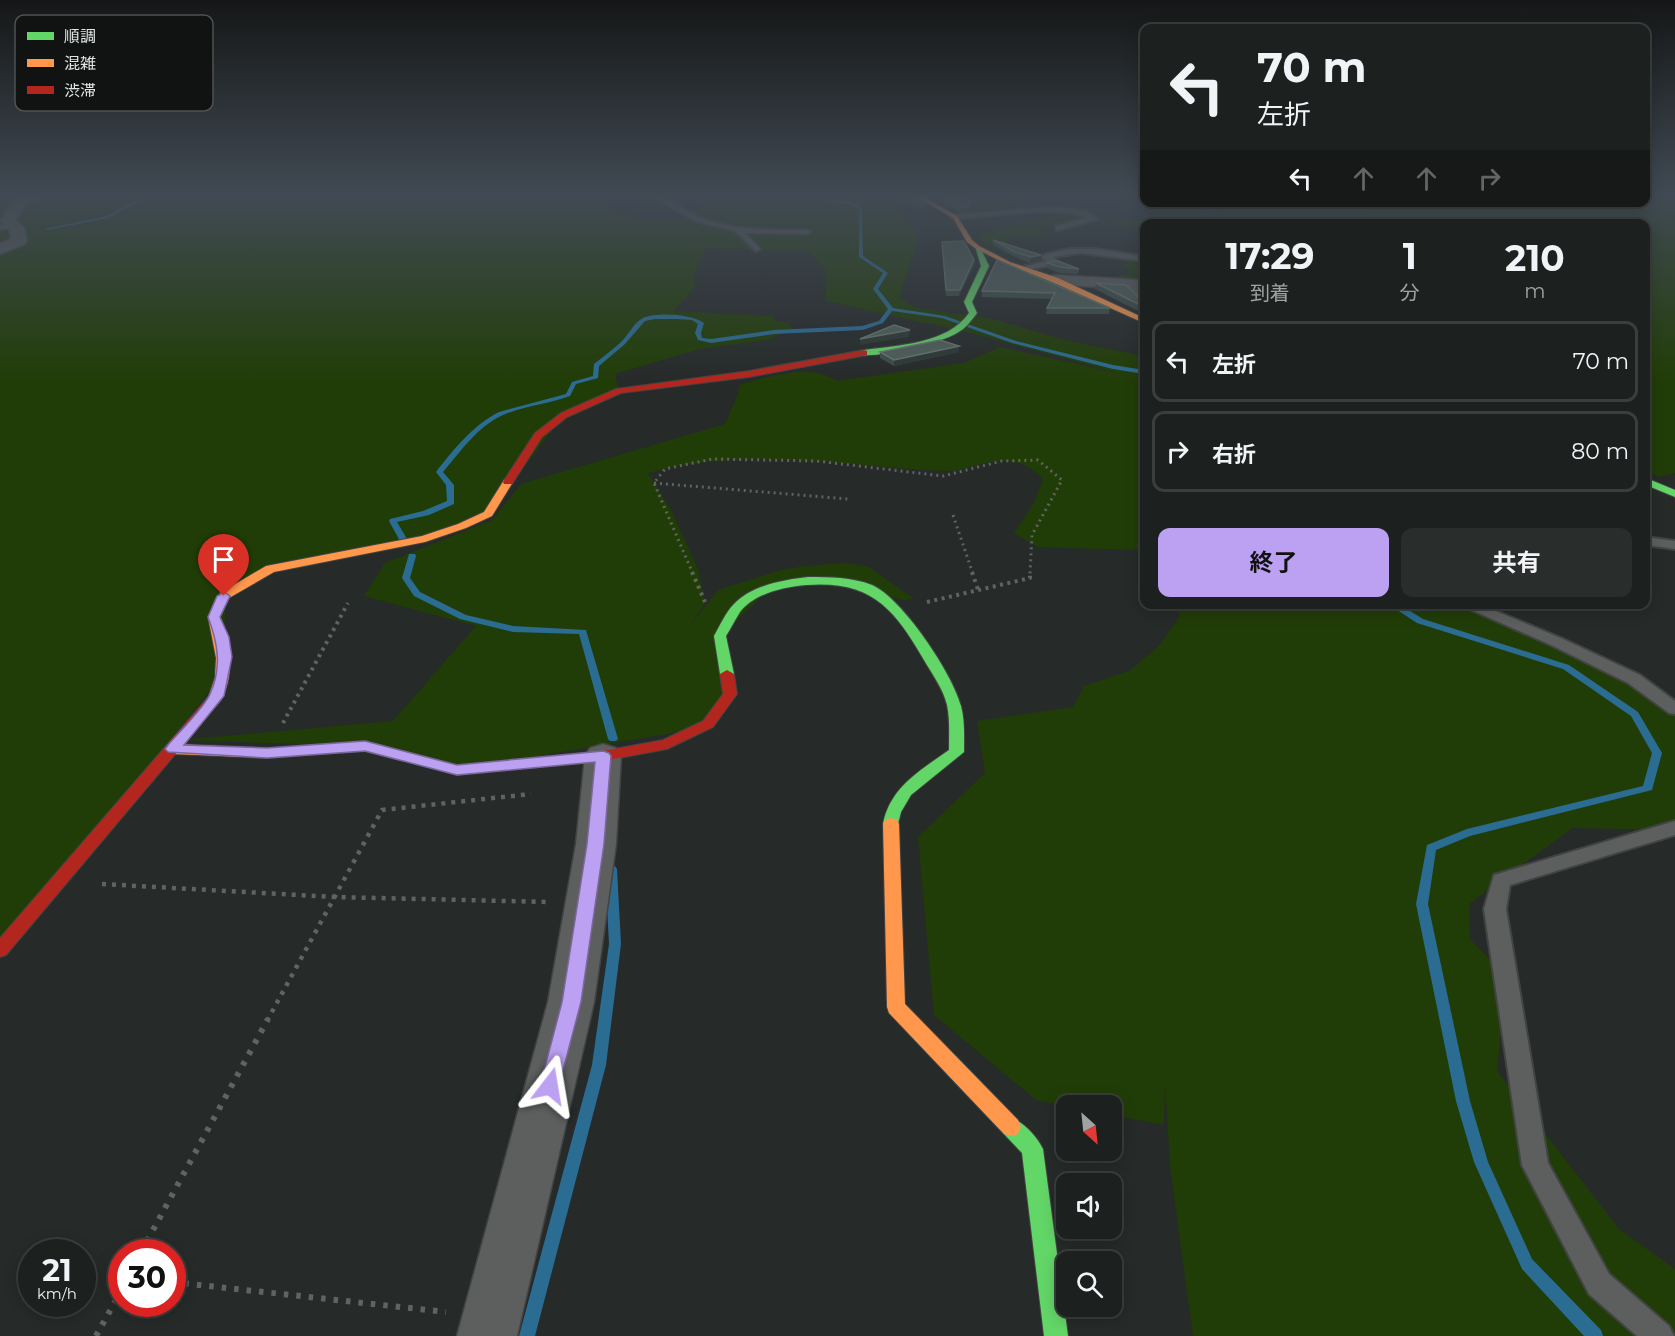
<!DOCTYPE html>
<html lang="ja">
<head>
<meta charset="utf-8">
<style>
	:root { --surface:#1c201f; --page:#292d2c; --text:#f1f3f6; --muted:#a0a3a4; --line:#3a3e3d; --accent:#bca0f2 }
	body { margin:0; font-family:Montserrat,"Noto Sans JP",sans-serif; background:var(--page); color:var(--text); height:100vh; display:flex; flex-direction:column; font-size:22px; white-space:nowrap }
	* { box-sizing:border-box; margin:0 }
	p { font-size:20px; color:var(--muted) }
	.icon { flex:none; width:33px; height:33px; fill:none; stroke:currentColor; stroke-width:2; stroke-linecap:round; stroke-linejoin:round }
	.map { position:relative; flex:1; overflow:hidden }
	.drawer { position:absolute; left:1140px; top:219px; width:510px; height:390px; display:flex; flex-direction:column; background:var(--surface); border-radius:12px; box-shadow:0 3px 15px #0003,0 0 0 2px var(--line) }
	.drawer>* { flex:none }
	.guide { position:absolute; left:1140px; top:24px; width:510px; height:183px; border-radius:12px; box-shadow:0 3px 15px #0003,0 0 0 2px var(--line); background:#1c201f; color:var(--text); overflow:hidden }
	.needle { width:39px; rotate:153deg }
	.tools { position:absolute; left:1056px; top:1095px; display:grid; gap:12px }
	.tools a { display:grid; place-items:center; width:66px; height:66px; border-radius:12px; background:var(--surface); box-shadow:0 3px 15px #0003,0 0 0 2px var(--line); font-size:30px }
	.speed { position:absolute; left:18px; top:1239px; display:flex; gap:12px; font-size:30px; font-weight:700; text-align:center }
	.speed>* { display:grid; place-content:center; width:78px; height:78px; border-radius:50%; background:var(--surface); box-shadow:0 3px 15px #0003,0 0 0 2px var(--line); line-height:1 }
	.speed small { font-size:15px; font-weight:400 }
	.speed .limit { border:9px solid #d22; background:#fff; color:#111 }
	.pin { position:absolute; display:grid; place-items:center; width:51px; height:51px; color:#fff; margin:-62px -26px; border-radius:50% 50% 50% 0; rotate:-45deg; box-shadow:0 0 6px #0007 }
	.pin .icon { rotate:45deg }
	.me { position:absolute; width:66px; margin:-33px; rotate:14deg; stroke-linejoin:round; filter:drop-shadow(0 0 4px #0008) }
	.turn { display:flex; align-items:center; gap:21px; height:126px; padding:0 18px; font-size:27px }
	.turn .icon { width:78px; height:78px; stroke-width:2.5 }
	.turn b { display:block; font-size:42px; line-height:51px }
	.lanes { display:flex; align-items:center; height:57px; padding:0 18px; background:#0003; justify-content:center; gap:30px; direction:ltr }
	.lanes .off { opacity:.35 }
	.eta { display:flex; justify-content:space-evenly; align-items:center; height:102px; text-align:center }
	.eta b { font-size:36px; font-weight:700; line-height:42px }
	.primary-button { display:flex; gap:12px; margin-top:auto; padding:12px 18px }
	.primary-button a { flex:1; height:69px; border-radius:12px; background:var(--accent); color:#111; font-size:24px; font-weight:700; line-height:69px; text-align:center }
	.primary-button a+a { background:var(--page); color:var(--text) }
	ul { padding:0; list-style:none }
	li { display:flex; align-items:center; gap:18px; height:81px; margin:0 12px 9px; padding:0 6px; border:3px solid var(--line); border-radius:12px }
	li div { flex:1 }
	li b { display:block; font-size:22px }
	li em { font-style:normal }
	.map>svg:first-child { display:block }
</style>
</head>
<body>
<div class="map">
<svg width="1675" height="1336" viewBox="0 0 1675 1336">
	<rect width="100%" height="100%" fill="#262a29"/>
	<!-- green -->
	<path fill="#213d07" d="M0 195H583C605 212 658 227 684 216 698 210 708 204 722 199L712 195H866L887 201 893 209 903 210 916 230 918 238 899 298 916 308 993 319 1065 340 1144 356V561L1137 550 1038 547 1014 533 1034 503 1043 479C1030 466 1022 462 1003 461 984 460 964 472 944 471 845 466 745 446 648 473L672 512 698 569 705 603 689 627 718 590 781 570 804 566 846 563 869 567 914 599 902 600 819 578 769 590 720 636 730 694 701 728 457 770 365 746 180 740 393 721 476 626 364 596 385 563 492 520 521 484 725 424 738 394 739 385C769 377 808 362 837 381L964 363 1000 347 1118 373 971 333 826 301V270L810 252 705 248 693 277 696 286 674 311 773 316 775 321 788 323 792 328 768 340 700 349 615 374 619 391 564 415 488 514 449 531 270 569 226 594 222 676 0 949Z
		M928 195H1028L1003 202 1010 207C973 210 962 215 927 198Z
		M1646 195H1675V473L1659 477 1646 471V224H1144V230H1134L1107 220 1189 221 1203 214 1276 222 1372 216 1349 203 1646 202Z
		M1061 213 1081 215 1083 219 1035 228 1051 237H1007V255L978 239 980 234 1010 228 1013 224Z
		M1133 259 1144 260V289L1141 284 1109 278 1131 273 1122 266Z
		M1174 605H1488L1644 679 1675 705V830L1572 828 1469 904 1470 939 1506 976 1497 1071 1619 1229 1675 1269V1336H1193L1170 1166 1165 1081 1164 1125 1112 1115V1106H1066L1036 1100 934 1015 918 837 985 773 977 721 1073 707 1084 686 1129 671 1159 646 1180 616Z"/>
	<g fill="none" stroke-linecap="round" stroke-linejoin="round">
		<!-- stream -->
		<path fill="#2b6c93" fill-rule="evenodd" d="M145 195H150L109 218 47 230 45 229 107 216Z
			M800 195H809L854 203 862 209 863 256 888 273 878 289 893 308 945 316 1016 341 1113 365 1144 370V374L1113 369 1012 343 942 318 892 311 883 323 863 330 774 334 711 343 698 340 695 333 698 324 692 320 677 319H655L645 321 625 344 599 366 598 378 576 384 570 396C548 404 524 406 503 415 478 426 460 452 443 472L454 485V504L429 515 397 522 407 539 403 541H400L389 521 390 519 423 511 447 501 446 485 436 472C453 450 473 425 499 412L566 394 572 382 593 376 594 364C603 357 612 350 620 343 628 336 634 322 643 318 658 312 691 314 704 323L701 333 702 338 711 339 774 330 862 326 879 321 888 309 873 289 883 273 859 257V210L853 205Z
			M409 554H415L416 556 410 578 420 592 466 615 513 626 586 630 618 739 616 741H610L608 739 579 634 513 632 460 619 414 596 402 578Z
			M1388 604H1399L1423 619 1569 665 1638 712 1662 753 1652 790 1470 836 1436 850 1428 904 1470 1101 1488 1162 1532 1259 1601 1330 1603 1336H1584L1522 1269 1474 1162 1456 1101 1416 904 1427 845 1467 829 1643 786 1652 753 1631 716 1563 669 1417 623Z
			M611 865 615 866 617 869 621 944 606 1065 535 1336H519L592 1065 609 944 605 869 607 866Z"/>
		<defs>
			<path id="lane" d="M651 195C670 195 687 214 705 220 738 231 773 230 807 230L811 232 807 234 745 233 760 249 756 251 735 231 695 221Z
				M1223 202H1283L1253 207Z
				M1055 207 1086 211 1097 219 1059 230H1056V226L1087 218C1062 204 985 217 955 219L951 217 955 215Z
				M0 225H14L18 227 14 229H0Z
				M1069 249H1095L1144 256V261L1081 253 1053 257 1057 260V264L1022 271 1018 268 1046 261 1042 257 1043 255Z
				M1646 537 1675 541V549L1646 545Z
				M1458 604H1479L1563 639 1640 675 1675 701V714L1669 713 1628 683 1551 645Z
				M1675 821V835L1510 885 1506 909 1548 1163 1609 1274 1669 1326 1674 1336H1637L1589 1294 1522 1165 1484 909 1494 875Z"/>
			<path id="street" d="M23 195H45L43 198 26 204 16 220 25 229 27 241 25 244 0 254V243L11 239 9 230 0 221 15 198Z
				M1055 275 1140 280 1144 285V302L1137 301 1129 289 1049 284 1046 280 1049 276Z
				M603 744 616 748 621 756 616 844 594 1002 517 1336H457L548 1002 576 844 585 756 590 748Z"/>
			<path id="fast" d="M975 246 980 247 989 266 972 302 977 313C971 321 966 328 957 333 938 344 883 357 861 355V351L864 350C899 345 947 344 969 313L964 302 981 266Z
				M1646 478 1675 490V497L1646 485Z
				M808 577C830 577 851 577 872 585 902 598 953 674 961 706 965 721 964 737 964 752L911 795 901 812 897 828H885L883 824C890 787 921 770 949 750 949 735 950 719 947 705 943 688 932 674 924 660 894 608 871 580 806 585 784 587 755 593 740 612 735 620 731 628 726 636L734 674 727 678 720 674 714 636C720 626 725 613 734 604 752 585 783 580 808 577Z
				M1011 1118C1024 1122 1037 1137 1043 1149L1068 1336H1044L1022 1153 1004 1134 1001 1127 1004 1120Z"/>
			<path id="slow" d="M913 195H920L957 216 972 240 979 246 1010 262 1058 278 1144 318V323L1052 282 1006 264 975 248 967 242 953 218Z
				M508 479 513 482 492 516 466 528 425 542 274 572 229 598 220 617C230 644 236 675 220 701H210L208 698 215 678 216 658 208 617 220 593 266 566 422 536 458 524 484 512 504 480Z
				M365 741 408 753 410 756 403 761 365 751 267 758 173 754 166 749 173 744 267 748Z
				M891 818 897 820 899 824 905 1004 1018 1120 1021 1127 1018 1134 1011 1136 1004 1134 889 1013 887 1007 883 824 885 820Z"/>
			<path id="jam" d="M864 350 867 351V355L749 377 621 393 567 417 542 437 512 484H504L503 482 535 433 561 413 616 389 749 371Z
				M727 670 734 674 737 694 713 727 667 749 603 761 457 775 398 759 396 756 403 751 457 765 603 751 663 740 703 721 723 694 720 674Z
				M215 694 220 695 222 698 220 701 6 955 0 957V938L210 695Z"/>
		</defs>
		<!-- lane casing -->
		<use href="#lane" stroke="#424444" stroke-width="4"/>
		<!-- street casing -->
		<use href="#street" stroke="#424444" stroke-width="3"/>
		<!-- fast casing -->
		<use href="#fast" stroke="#424444" stroke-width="2"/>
		<!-- slow casing -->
		<use href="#slow" stroke="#424444" stroke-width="2"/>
		<!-- jam casing -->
		<use href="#jam" stroke="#424444" stroke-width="2"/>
		<!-- path-far4 -->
		<path stroke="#616262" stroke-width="2" stroke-dasharray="1.5 3" stroke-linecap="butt" d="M1646 385V390"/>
		<!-- path-far3 -->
		<path stroke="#616262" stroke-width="3" stroke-dasharray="2 4" stroke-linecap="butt" d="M654 483 848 499
			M953 515 973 574
			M693 574 654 483 665 469 712 459 816 461 943 476 1002 461 1038 460 1062 480 1032 535 1030 574"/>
		<!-- path-far2 -->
		<path stroke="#616262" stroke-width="4" stroke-dasharray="3 4.5" stroke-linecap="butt" d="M692 572 705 602
			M972 572 978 590
			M927 602 1030 578V572
			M283 723 348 603"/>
		<!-- path-far1 -->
		<path stroke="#616262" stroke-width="4.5" stroke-dasharray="4 6" stroke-linecap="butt" d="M102 884 334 897 550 902
			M267 1021 382 810 531 794"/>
		<!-- path -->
		<path stroke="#616262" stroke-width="6" stroke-dasharray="4.5 8" stroke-linecap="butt" d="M141 1252 268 1019
			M172 1282 446 1312
			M96 1336 122 1289"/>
		<!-- lane -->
		<use href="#lane" fill="#5d5f5f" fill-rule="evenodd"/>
		<!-- street -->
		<use href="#street" fill="#5d5f5f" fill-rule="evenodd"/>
		<!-- fast -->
		<use href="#fast" fill="#63d668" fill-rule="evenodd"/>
		<!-- slow -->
		<use href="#slow" fill="#ff974d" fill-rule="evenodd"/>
		<!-- jam -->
		<use href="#jam" fill="#b3261e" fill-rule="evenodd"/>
	</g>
	<!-- wall -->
	<path fill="#3d4e48" d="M875 195H914L926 204 925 209 889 197 881 198Z
		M931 195H968L972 202 969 212H961Z
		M993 240 1041 255 1040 260 1030 263 1015 257 993 245Z
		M942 242 974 260V266L959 296H946Z
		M997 260 1110 308 1109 314H1046L1047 308 1052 299 982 297V291Z
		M1047 263 1079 269 1078 274 1059 273 1047 268Z
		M1096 283 1138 297 1144 298V314L1095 289Z
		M959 346V352L894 366 880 358V352Z"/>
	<!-- shaded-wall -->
	<path fill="#2d3934" d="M756 195H795L746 202 745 197Z
		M881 195H889V197L881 198Z
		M972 197V202L969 212H961L962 207Z
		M1041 255 1040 260 1030 263 1031 257Z
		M974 260V266L959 296 960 290Z
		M910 330 909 337 860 345V339Z
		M959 346V352L894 366V360Z"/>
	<!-- building -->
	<path fill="#4f5f59" stroke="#66746e" stroke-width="1.5" d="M899 195H914L926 204Z
		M941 195H968L972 197 969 206 962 207Z
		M993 240 1041 255 1031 257 1015 252Z
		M964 241 974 260 960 290H946L942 242Z
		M997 260 1110 308H1047L1055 293 982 291Z
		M1058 261 1079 269 1060 267 1047 263Z
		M1096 283 1126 285 1138 297 1144 298V307Z
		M894 325 910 330 860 339Z
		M940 340 959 346 894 360 880 352Z"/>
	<!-- sky -->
	<linearGradient id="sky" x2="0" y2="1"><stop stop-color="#151717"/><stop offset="0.51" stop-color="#414a54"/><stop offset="1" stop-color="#414a54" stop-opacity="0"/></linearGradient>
	<rect width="1675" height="382" fill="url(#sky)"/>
	<!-- route -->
	<path fill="#bca0f2" stroke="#7a689d" stroke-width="1.5" d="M224 592 230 596 220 617 229 637 232 657 224 696 184 745 267 748 365 741 457 765 603 751 609 753 611 756 604 844 581 1002 557 1093 550 1095 543 1093 540 1086 562 1002 587 844 595 762 457 775 365 751 267 758 168 752 165 749 168 745C178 733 204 708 210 694 222 668 218 643 208 617L217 596Z"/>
	<!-- legend -->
	<rect x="15" y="15" width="198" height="96" rx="9" fill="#101312" stroke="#4f5251" stroke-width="1.5"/>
	<rect x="27" y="32" width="27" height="8" fill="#63d668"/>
	<rect x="27" y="59" width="27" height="8" fill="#ff974d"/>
	<rect x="27" y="86" width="27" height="8" fill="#b3261e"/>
	<g font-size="16" fill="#e1e5e4">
		<text x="64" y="42">順調</text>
		<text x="64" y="69">混雑</text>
		<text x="64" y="96">渋滞</text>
	</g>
</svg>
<div class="tools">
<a><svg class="needle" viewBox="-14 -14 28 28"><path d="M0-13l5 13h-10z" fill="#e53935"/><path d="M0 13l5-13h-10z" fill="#a0a3a4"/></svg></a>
<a><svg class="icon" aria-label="sound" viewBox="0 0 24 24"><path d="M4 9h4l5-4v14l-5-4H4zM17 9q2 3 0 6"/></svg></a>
<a><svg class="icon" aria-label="search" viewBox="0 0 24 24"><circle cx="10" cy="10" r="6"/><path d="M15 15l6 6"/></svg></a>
</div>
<div class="speed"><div>21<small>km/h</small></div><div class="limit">30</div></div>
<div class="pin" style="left:224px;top:596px;background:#d93025"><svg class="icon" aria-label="arrive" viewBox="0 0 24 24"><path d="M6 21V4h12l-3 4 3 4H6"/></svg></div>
<svg class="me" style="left:550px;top:1086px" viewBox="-20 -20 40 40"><path d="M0-17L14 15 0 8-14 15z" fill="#bca0f2" stroke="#fff" stroke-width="4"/></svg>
<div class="guide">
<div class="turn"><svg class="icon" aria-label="left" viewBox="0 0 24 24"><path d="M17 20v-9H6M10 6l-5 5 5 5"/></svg><div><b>70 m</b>左折</div></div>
<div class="lanes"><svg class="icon" aria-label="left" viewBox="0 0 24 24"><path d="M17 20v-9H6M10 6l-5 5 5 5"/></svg><svg class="icon off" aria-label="ahead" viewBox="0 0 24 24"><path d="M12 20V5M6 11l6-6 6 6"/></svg><svg class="icon off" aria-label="ahead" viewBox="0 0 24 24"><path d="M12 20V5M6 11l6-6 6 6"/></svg><svg class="icon off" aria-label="right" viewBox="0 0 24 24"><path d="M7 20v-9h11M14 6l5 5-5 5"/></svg></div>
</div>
<section class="drawer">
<div class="eta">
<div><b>17:29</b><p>到着</p></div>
<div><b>1</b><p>分</p></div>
<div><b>210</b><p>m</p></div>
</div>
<ul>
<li><svg class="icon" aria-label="left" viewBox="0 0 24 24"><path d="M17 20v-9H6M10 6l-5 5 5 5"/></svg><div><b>左折</b></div><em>70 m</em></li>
<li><svg class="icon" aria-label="right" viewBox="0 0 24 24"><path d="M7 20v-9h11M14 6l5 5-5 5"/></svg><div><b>右折</b></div><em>80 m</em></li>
</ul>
<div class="primary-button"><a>終了</a><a>共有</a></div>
</section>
</div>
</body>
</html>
